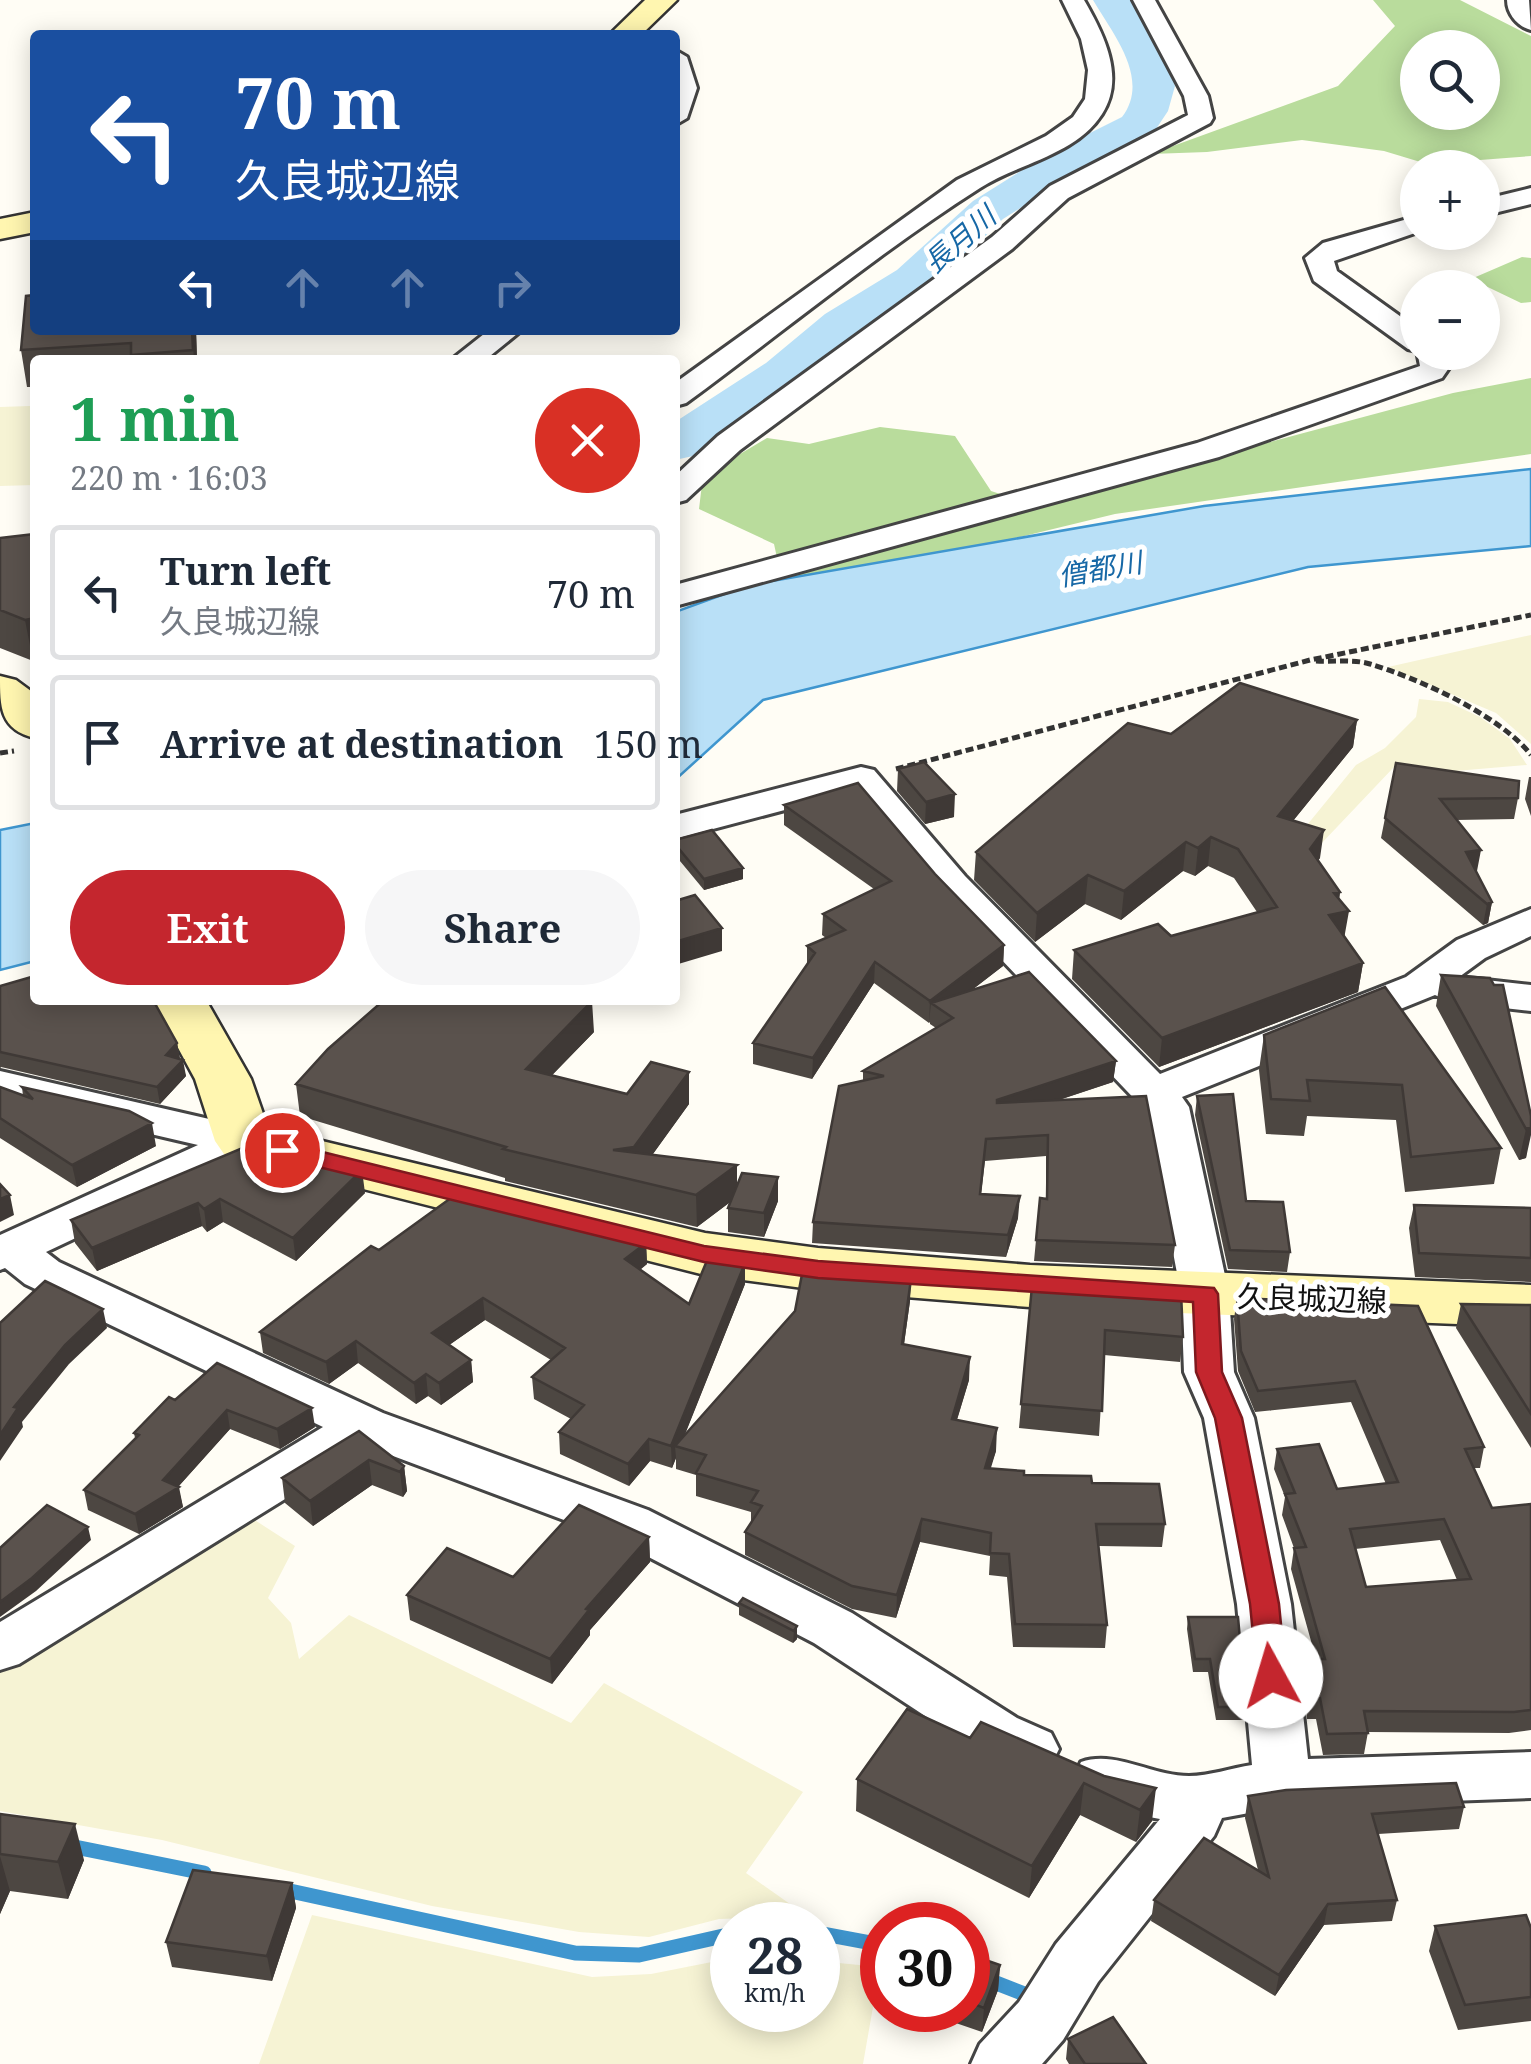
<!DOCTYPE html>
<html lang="en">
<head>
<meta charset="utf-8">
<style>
	:root { --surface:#fff; --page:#f6f6f7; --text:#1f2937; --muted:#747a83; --line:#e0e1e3; --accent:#c4262e }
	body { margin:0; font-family:"Noto Serif","Noto Sans JP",serif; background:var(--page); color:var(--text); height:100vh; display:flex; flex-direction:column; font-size:38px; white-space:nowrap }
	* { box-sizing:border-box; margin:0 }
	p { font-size:32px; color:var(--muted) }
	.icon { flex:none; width:55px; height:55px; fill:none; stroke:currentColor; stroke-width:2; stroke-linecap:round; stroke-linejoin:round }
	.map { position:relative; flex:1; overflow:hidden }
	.details { position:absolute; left:30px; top:355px; width:650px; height:650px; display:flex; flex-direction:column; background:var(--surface); border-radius:10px; box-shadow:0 5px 25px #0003 }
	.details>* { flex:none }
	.top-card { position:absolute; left:30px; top:30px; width:650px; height:305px; border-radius:10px; box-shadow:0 5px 25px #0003; background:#1a4fa0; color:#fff; overflow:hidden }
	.tools { position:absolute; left:1400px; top:30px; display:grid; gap:20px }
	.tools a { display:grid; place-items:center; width:100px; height:100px; border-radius:50%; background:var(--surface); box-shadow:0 5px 25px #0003; font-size:50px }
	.speed { position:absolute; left:710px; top:1902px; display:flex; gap:20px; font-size:50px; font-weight:700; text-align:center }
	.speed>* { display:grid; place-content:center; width:130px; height:130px; border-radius:50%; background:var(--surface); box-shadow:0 5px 25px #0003; line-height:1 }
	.speed small { font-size:25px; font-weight:400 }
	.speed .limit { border:15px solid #d22; background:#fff; color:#111 }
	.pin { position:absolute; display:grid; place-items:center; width:85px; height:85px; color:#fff; margin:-42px; border:5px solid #fff; border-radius:50%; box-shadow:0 2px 10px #0007 }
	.me { position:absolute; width:110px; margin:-55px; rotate:354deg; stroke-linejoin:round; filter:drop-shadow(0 0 8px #0008) }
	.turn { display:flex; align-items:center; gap:35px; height:210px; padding:0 40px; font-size:45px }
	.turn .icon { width:130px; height:130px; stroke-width:2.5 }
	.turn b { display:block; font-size:70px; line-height:85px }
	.lanes { display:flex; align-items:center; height:95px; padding:0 40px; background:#0003; justify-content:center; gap:50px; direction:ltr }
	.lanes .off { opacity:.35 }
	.round { display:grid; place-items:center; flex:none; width:105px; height:105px; border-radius:52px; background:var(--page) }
	.headline { display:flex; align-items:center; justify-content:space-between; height:170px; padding:0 40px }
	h1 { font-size:60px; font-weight:700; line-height:75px; color:#1e9e55 }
	.primary-button { display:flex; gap:20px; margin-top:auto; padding:20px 40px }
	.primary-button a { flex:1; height:115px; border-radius:60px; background:var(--accent); color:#fff; font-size:40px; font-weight:700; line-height:115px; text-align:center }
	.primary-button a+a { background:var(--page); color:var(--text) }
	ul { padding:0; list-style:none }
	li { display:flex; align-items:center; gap:30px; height:135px; margin:0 20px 15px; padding:0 20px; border:5px solid var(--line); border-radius:10px }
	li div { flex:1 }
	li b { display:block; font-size:38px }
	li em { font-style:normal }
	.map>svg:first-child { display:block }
</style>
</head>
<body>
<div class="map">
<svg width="1531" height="2064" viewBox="0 0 1531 2064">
	<rect width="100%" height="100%" fill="#fffdf5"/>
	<!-- farmland -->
	<path fill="#f6f3d4" d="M30 406 35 417V485L0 486V407Z
		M1531 635V744L1496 713 1388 667Z
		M1419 699 1448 702 1480 717 1510 739 1527 765 1420 774 1394 767 1319 846 1294 841 1356 765 1385 748 1416 717Z
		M236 1508 295 1546 268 1598 291 1623 299 1659 349 1615 571 1723 604 1683 803 1792 746 1873 790 1904 782 1917 719 1919 649 1937 579 1932 432 1906 162 1840 0 1811V1663Z
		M312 1915 592 1977 651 1974 732 1958V2010H818V1961L880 1967 863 2064H259Z"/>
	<!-- forest -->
	<path fill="#b9dc9c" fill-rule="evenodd" d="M1373 0H1460L1531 36V156L1427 164 1384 151 1302 140 1207 152 1151 154 1338 86 1395 26ZM1418 48H1482V112H1418Z
		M1522 257 1531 258V302L1521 303 1471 279Z
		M1531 378V454L1115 514 897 567 821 576H781L774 544 699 509 703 476 767 438 809 444 880 427 955 436 991 491 1034 505 1453 393Z"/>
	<!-- water -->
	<path fill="#b9e0f7" stroke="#3f96cf" stroke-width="2.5" d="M1531 469V546L1308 567 763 700 675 780V612L749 585 1204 506Z
		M35 823V961L0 970V830Z"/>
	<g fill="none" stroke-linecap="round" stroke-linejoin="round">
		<!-- stream -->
		<path stroke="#3f96cf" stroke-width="15" d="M65 1845 204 1873
			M281 1889 575 1953 639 1955 732 1934
			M818 1933 882 1945
			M968 1972 1032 1997"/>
		<!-- river -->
		<path fill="#b9e0f7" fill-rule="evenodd" d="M1093 0H1131L1168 61 1175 86 1168 111 1152 135 1076 173 1003 219 929 290 859 334 800 383 693 456 675 460V422L766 363 825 314 897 270 973 201 1046 155 1122 117C1151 79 1113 34 1093 0Z"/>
		<defs>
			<path id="street" d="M1062 0H1084C1103 33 1126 77 1102 114 1076 155 1019 163 980 188 878 253 783 332 686 403L675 406V383L957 180 1046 136 1073 117 1085 99 1088 70 1081 39Z
				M1133 0H1155L1208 96 1213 118 1210 123 1068 198 1012 249 740 450 686 500 675 503V476L718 436 992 237 1050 186 1188 115 1184 96Z
				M1507 0H1529L1531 30C1518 27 1507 14 1507 0Z
				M675 50 687 57 697 88 687 118 675 125Z
				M1531 188V204L1482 216V200Z
				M1418 216V232L1334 261 1337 271 1418 329V352H1446L1451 365 1442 378 1219 457 675 606V585L1197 443 1420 366 1417 351 1408 349 1314 281 1305 258 1323 243Z
				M489 330H522L485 360H451Z
				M861 767 874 770 965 876 1160 1074 1406 977 1457 940 1531 909V936L1485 958 1459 977 1531 985V1011L1451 1002 1435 995 1182 1097 1189 1107 1229 1294 1234 1372 1254 1418 1291 1604 1308 1759 1531 1752V1798L1282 1807 1222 1818 1214 1836 1098 1982 1063 2040 1042 2064H971L980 2044 1019 2002 1056 1944 1160 1819 1122 1812 1081 1796 1073 1779 1081 1762C1116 1750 1151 1776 1189 1776 1209 1776 1232 1768 1252 1765L1237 1604 1204 1418 1184 1372 1181 1294 1146 1111 937 892 853 792 675 839V815Z
				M0 1071 244 1127 260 1131 266 1141 260 1151 46 1252 59 1262 383 1413 648 1510 852 1613 1017 1718 1051 1733 1059 1749 1051 1765 1031 1772 977 1750 814 1643 612 1538 369 1447 19 1664 0 1670V1622L323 1427 25 1284 5 1268 0 1270V1235L198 1145 0 1099Z"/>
			<path id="secondary" d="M645 0H677L641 35H609Z
				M35 212V232L0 239V219Z
				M0 676 16 680 35 694V738C0 730 0 707 0 676Z
				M152 1000H206L251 1079 268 1128 705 1233 818 1248 1030 1265 1531 1285V1327L1030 1307 818 1290 705 1275 224 1154 215 1141 195 1079Z"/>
		</defs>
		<!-- street casing -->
		<use href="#street" stroke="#444" stroke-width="6"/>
		<!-- secondary casing -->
		<use href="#secondary" stroke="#333" stroke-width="5"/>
		<!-- path -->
		<path stroke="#333" stroke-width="5" stroke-dasharray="8 4" stroke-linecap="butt" d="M1316 661C1333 662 1354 659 1370 664 1418 678 1501 716 1531 755
			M0 753 14 751
			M896 769 1310 660 1531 615"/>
		<!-- street -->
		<use href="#street" fill="#fff" fill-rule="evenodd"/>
		<!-- secondary -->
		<use href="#secondary" fill="#fff6b0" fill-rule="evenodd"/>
	</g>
	<!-- wall -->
	<path fill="#4d4742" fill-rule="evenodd" d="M196 330 197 360H35V387H27L21 350Z
		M35 534V660L33 661 0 648V538Z
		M1357 720 1353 747 1293 821 1320 858 1318 860 1340 892 1339 900 1345 938 1363 963 1358 992 1159 1067 1072 979 1074 950 1171 936 1257 912 1234 878 1208 866 1195 876 1183 871 1121 920 1085 904 1035 942 974 880 976 852 1171 734Z
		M1396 763 1518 798 1514 819 1456 820 1476 871 1492 902 1488 923 1483 925 1381 838Z
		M898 769 954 817 925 824 897 791Z
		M1529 777H1531V816L1525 799Z
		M784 805 935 874 1004 945 1003 966 972 990 1116 1061 1113 1082 1059 1100 1175 1245 1172 1267 1034 1261 1040 1198H1046V1156L985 1161 981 1194 1018 1218 1006 1257 812 1243 813 1222 863 1081V1071L936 1028 930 1024V1022L929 1023 874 983 812 1079 753 1064V1043L807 965V946L826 938 822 935 823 914 874 889 784 825Z
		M675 840 743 868V879L704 890 675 855Z
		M1441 975 1531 1116 1526 1158 1519 1160 1436 1006Z
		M0 986 177 1043 180 1059 186 1076 160 1104 1 1067 0 1069Z
		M1385 987 1501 1148 1494 1184 1405 1192 1396 1120 1307 1116 1304 1136 1266 1134 1259 1070 1264 1035Z
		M594 1032 552 1075 627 1094 689 1072V1104L652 1155 778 1201 764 1237 728 1232V1208L730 1202 697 1227 505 1181V1178L300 1116 296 1084Z
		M0 1087 23 1096 22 1087 156 1146 77 1187 0 1138Z
		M1197 1096 1246 1201 1290 1252 1287 1272 1228 1269 1195 1115Z
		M252 1144 365 1193 296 1261 223 1222 207 1232 202 1226 97 1271 75 1243 71 1220Z
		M1414 1205 1531 1208V1282L1415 1277 1409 1228Z
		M646 1243 647 1264 640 1270 689 1304 745 1263V1284L684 1436 910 1301 904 1344 969 1380 957 1420 996 1451 990 1468 1024 1475 1092 1483 1165 1524 1162 1547 1099 1546 1107 1625 1105 1648 1013 1647 1007 1577 989 1575 990 1556 920 1542 896 1618 852 1609 745 1555V1532L751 1522V1512L696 1496V1475L676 1469V1458L672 1468 650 1461 629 1486 560 1454 559 1432 571 1419 534 1399 532 1377 551 1360 485 1320 449 1345 471 1360 473 1382 441 1405 428 1396 416 1404 358 1363 329 1384 263 1353 260 1332 379 1250Z
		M1032 1286 1183 1337 1180 1362 1104 1355 1099 1436 1019 1428Z
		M1237 1298 1484 1447 1480 1468H1474L1492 1508 1531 1504V1730L1509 1733 1368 1732 1364 1754 1323 1755 1316 1719H1307L1303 1680 1307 1659H1316L1291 1569 1294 1548 1282 1515 1285 1497 1274 1469 1277 1449 1337 1489 1386 1484 1351 1402 1255 1412 1238 1371 1234 1319ZM1440 1540 1457 1580 1366 1587 1355 1549Z
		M1461 1304 1531 1305V1448L1456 1328Z
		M175 1400 315 1427 280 1449 230 1429 178 1487 183 1507 139 1534 88 1510 84 1490 135 1438 134 1433Z
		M359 1431 404 1466 407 1491 403 1497 372 1485 313 1526 285 1503 282 1478Z
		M649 1537 650 1562 590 1630V1635L552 1684 410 1620 407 1595 513 1577Z
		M739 1603 797 1626V1639L793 1643 739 1615Z
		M1188 1617 1246 1707 1244 1720H1216L1208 1672H1193L1187 1629Z
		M970 1738 1104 1776 1152 1821 1136 1842 1080 1815 1029 1898 856 1811 857 1779Z
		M1248 1796 1464 1807 1459 1829 1378 1834 1397 1900 1392 1921 1324 1925 1275 1996 1151 1921 1154 1900 1258 1870 1245 1818Z
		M0 1814 84 1860 68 1899 10 1891 0 1914Z
		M292 1883 296 1908 272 1981 172 1967 166 1942Z
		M1435 1926 1531 1928V2021L1458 2030 1429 1951Z
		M968 1954 1000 1965 998 1990 982 2032 918 2010H968Z
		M1068 2039 1146 2064H1069L1066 2059Z"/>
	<!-- shaded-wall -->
	<path fill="#3f3936" d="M192 330H196L197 360H194Z
		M35 618V660L33 661 25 620Z
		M1357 720 1353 747 1274 844 1278 816Z
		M955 794 954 817 925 824 926 802Z
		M1324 830 1320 858 1306 877 1310 849Z
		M1211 837 1208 866 1195 876 1198 848Z
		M1186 842 1183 871 1121 920 1124 891Z
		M1481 850 1477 871 1462 873 1466 852Z
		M743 868V879L704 890V879Z
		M1088 875 1085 904 1035 942 1037 913Z
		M1340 892 1337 913 1349 911 1344 939 1329 915 1334 893Z
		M1492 902 1488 923 1483 925 1487 904Z
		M722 928V951L675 965V942Z
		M1004 945 1003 966 943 1012 931 1003 929 1023 930 1001Z
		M875 962 874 983 812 1079 813 1058Z
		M1363 963 1358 992 1159 1067 1162 1038Z
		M592 1001 594 1032 528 1100 526 1069Z
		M177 1043 180 1059 166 1055Z
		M183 1060 186 1076 160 1104 157 1087Z
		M1116 1061 1113 1082 995 1121 997 1100Z
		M689 1072V1104L635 1179 613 1150Z
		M152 1123 156 1146 77 1187 72 1165Z
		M1531 1127V1135L1526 1158 1519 1160 1526 1129Z
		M737 1165V1197L697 1227 696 1195Z
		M362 1170 365 1193 296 1261 293 1238Z
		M778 1177V1201L764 1237V1213Z
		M10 1195 14 1215 0 1222V1199Z
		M1020 1196 1018 1218 1006 1257 1008 1235Z
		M220 1199 223 1222 207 1232 204 1209Z
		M198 1203 202 1226 97 1271 92 1248Z
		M646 1243 647 1264 626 1280 625 1259Z
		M745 1263V1284L680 1447 675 1446 676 1458 672 1468 671 1446Z
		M911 1279 910 1301 901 1366 902 1344Z
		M483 1298 485 1320 435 1355 432 1333Z
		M103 1309 107 1328 69 1364 22 1422 23 1427 0 1461V1435L14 1407 65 1345Z
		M356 1341 358 1363 329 1384 326 1362Z
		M970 1357 969 1380 950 1442 952 1419Z
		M471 1360 473 1382 441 1405 439 1383Z
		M426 1374 428 1396 416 1404 414 1383Z
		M312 1408 315 1427 280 1449 277 1429Z
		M227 1410 230 1429 177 1488 179 1487 183 1507 139 1534 135 1514 163 1480Z
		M997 1428 996 1451 984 1491 985 1468Z
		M649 1439 650 1461 629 1486 628 1464Z
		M369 1460 372 1485 313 1526 310 1501Z
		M404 1466 407 1491 403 1497 400 1472Z
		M922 1519 920 1542 896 1618 897 1595Z
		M88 1527 91 1540 36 1591 0 1617V1602Z
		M649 1537 650 1562 590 1630V1635L552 1684 550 1659 586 1609Z
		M797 1626V1639L793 1643 794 1631Z
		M1084 1783 1080 1815 1029 1898 1032 1866Z
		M1156 1788 1152 1821 1136 1842 1140 1810Z
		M75 1824 84 1860 68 1899 58 1862Z
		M0 1856 10 1891 0 1914Z
		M292 1883 296 1908 272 1981 267 1956Z
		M1328 1904 1324 1925 1275 1996 1279 1975Z
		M1000 1965 998 1990 982 2032 984 2008Z"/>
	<!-- building -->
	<path fill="#5a524d" stroke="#3f3936" stroke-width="2.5" fill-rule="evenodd" d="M35 295V330H192L193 350 131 355V343L21 350 26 296Z
		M35 534V618L25 620 0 610V538Z
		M1240 683 1357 720 1278 816 1324 830 1310 849 1340 892 1334 893 1349 911 1329 915 1363 963 1162 1038 1074 950 1158 924 1171 936 1277 907 1238 849 1211 837 1198 848 1186 842 1124 891 1088 875 1037 913 976 852 1128 723 1171 734Z
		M924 762 955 794 926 802 898 769Z
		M1396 763 1519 781 1518 798 1440 799 1481 850 1466 852 1492 902 1487 904 1385 818Z
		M858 783 935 874 1004 945 930 1001 875 962 813 1058 753 1043 815 953 807 946 845 930 823 914 891 881 784 805Z
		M712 830 743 868 704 879 675 844V840Z
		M695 895 722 928 675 942V901Z
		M1029 972 1116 1061 997 1100V1103L1146 1096 1175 1245 1036 1240 1040 1198 1047 1199 1048 1135 986 1139 980 1194 1020 1196 1008 1235 813 1222 839 1086 884 1076 863 1071 953 1018 931 1003Z
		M1441 975 1490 978 1494 985H1503L1531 1116V1127L1526 1129Z
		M35 976V1000H153L177 1043 166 1055 183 1060 157 1087 0 1052V986Z
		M1385 987 1501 1148 1411 1157 1402 1085 1307 1080 1310 1101 1271 1099 1264 1035Z
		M384 1000 592 1001 526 1069 627 1094 651 1062 689 1072 634 1147 613 1150 737 1165 696 1195 503 1149 506 1147 296 1084 328 1049Z
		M0 1087 33 1099 22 1087 129 1111 152 1123 72 1165 0 1118Z
		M1233 1094 1246 1201 1283 1202 1290 1252 1230 1250 1197 1096Z
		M252 1144 362 1170 293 1238 220 1199 204 1209 198 1203 92 1248 71 1220Z
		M742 1173 778 1177 764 1213 728 1208Z
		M0 1184 10 1195 0 1199Z
		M455 1195 646 1243 625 1259 689 1304 708 1258 745 1263 671 1446 649 1439 628 1464 559 1432 584 1405 532 1377 565 1348 483 1298 432 1333 471 1360 439 1383 426 1374 414 1383 356 1341 326 1362 260 1332 371 1246 379 1250Z
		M1414 1205 1531 1208V1258L1419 1253Z
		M803 1269 911 1279 902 1344 970 1357 952 1419 997 1428 985 1468 1024 1471V1475L1091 1476 1092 1483 1159 1484 1165 1524H1096L1107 1625 1015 1624 1009 1554 990 1553 991 1533 922 1519 897 1595 852 1586 745 1532 762 1506 751 1502 758 1491 696 1473 706 1455 675 1446 795 1311Z
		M45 1281 103 1309 65 1345 14 1407 18 1408 0 1435V1323Z
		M1032 1286 1181 1292 1183 1337 1105 1330 1102 1411 1021 1404Z
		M1237 1298 1418 1306 1484 1447 1465 1449 1492 1508 1531 1504V1710L1514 1712 1364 1711 1368 1733 1327 1734 1320 1698H1311L1307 1659H1325L1294 1548 1306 1547 1285 1494 1295 1493 1277 1449 1319 1444 1337 1489 1398 1482 1355 1381 1258 1391 1241 1351ZM1444 1519 1471 1579 1366 1587 1350 1529Z
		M1461 1304 1531 1305V1414Z
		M217 1363 312 1408 277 1429 227 1410 163 1480 179 1487 135 1514 84 1490 139 1435 134 1433 169 1397 175 1400Z
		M359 1431 404 1466 400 1472 369 1460 310 1501 282 1478Z
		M47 1505 88 1527 32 1578 0 1602V1548Z
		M579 1505 649 1537 586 1609 589 1610 550 1659 407 1595 447 1548 513 1577Z
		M743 1598 797 1626 794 1631 739 1603Z
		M1188 1617H1238L1246 1707H1218L1210 1659H1195Z
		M907 1709 970 1738 981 1722 1104 1776 1156 1788 1140 1810 1084 1783 1032 1866 857 1779Z
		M1456 1783 1464 1807 1372 1814 1397 1900 1328 1904 1279 1975 1154 1900 1204 1838 1269 1877 1248 1796 1286 1790Z
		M0 1814 75 1824 58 1862 0 1854Z
		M193 1870 292 1883 267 1956 166 1942Z
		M1526 1915 1531 1928V1997L1465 2005 1435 1926Z
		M968 1954 1000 1965 984 2008 968 2002Z
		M1113 2017 1146 2064H1085L1068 2039Z"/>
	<!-- route -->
	<path fill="#c4262e" stroke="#7f191e" stroke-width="2.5" d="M282 1142 704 1246 818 1261 1214 1288 1218 1294 1222 1372 1242 1418 1279 1604 1286 1676 1282 1684 1271 1687 1261 1684 1257 1676 1250 1604 1215 1418 1196 1372 1193 1302 818 1278 704 1262 274 1156 270 1150Z"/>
	<g text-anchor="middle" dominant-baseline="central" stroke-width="10" stroke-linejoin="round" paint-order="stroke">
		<!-- far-water labels -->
		<g font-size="28" font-style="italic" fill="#1768a6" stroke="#fff">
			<text transform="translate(959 239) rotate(-41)">長月川</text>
			<text transform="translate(1100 568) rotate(-10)">僧都川</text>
		</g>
		<!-- street labels -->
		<g font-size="30" fill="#111" stroke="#fff">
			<text transform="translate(1312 1298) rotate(2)">久良城辺線</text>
		</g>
	</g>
</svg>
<div class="tools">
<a><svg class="icon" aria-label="search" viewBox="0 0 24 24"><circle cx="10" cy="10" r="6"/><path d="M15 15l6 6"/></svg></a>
<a>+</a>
<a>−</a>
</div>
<div class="speed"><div>28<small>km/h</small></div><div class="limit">30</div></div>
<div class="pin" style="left:282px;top:1150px;background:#d93025"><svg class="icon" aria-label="arrive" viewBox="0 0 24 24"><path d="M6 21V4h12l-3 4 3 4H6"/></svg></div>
<svg class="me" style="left:1271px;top:1676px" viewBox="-20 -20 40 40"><circle r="19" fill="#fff"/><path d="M0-13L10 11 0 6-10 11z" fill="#c4262e"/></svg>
<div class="top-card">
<div class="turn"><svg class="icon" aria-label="left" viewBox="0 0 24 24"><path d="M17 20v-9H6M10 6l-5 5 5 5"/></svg><div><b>70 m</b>久良城辺線</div></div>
<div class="lanes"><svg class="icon" aria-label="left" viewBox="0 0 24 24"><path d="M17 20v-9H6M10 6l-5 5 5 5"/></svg><svg class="icon off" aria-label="ahead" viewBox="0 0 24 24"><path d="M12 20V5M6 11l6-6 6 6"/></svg><svg class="icon off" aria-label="ahead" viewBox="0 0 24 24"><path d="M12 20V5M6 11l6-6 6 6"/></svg><svg class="icon off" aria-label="right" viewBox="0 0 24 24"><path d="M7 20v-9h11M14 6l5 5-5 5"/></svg></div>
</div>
<section class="details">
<div class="headline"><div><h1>1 min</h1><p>220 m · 16:03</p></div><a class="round" style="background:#d93025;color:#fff"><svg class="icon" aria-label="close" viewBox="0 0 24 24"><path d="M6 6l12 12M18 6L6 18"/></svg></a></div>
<ul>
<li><svg class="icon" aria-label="left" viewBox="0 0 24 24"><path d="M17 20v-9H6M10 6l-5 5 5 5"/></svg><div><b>Turn left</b><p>久良城辺線</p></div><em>70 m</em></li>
<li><svg class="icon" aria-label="arrive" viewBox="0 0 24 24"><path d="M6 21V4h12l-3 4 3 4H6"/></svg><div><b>Arrive at destination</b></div><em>150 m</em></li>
</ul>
<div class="primary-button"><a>Exit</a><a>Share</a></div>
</section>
</div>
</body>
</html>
